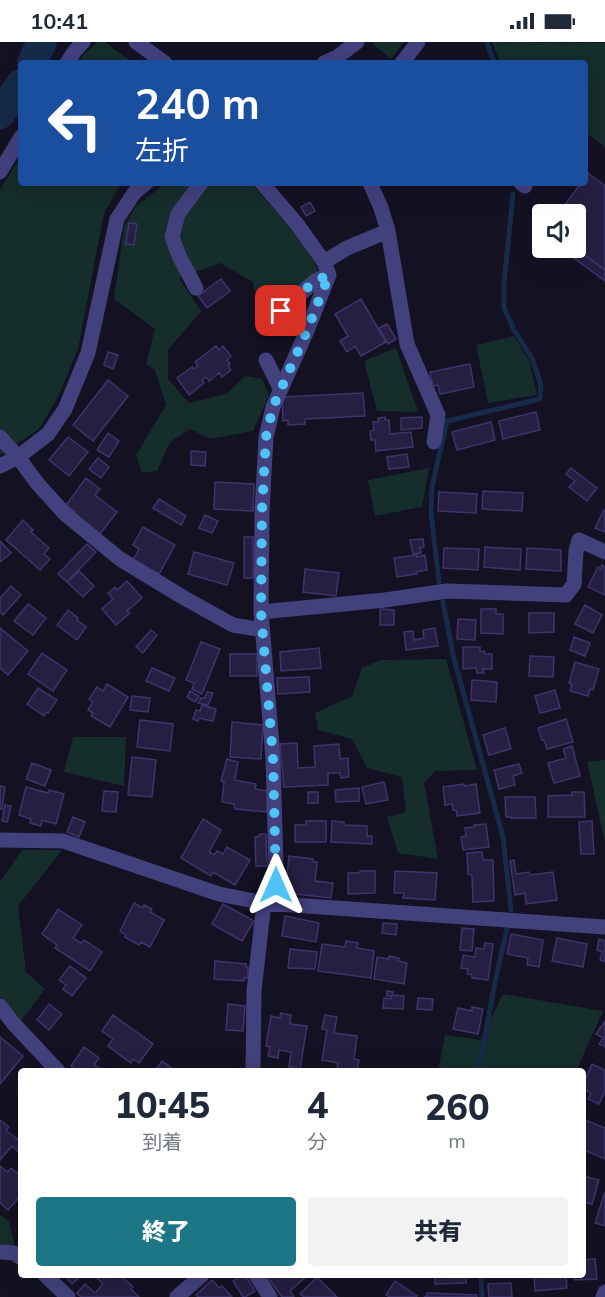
<!DOCTYPE html>
<html lang="ja">
<head>
<meta charset="utf-8">
<style>
	:root { --surface:#fff; --page:#f2f2f3; --text:#1f2937; --muted:#747a83; --accent:#1d7685 }
	body { margin:0; font-family:Mulish,"Noto Sans JP",sans-serif; background:var(--page); color:var(--text); height:100vh; display:flex; flex-direction:column; font-size:22px; white-space:nowrap }
	* { box-sizing:border-box; margin:0 }
	p { font-size:20px; color:var(--muted) }
	.icon { flex:none; width:33px; height:33px; fill:none; stroke:currentColor; stroke-width:2; stroke-linecap:round; stroke-linejoin:round }
	.map { position:relative; flex:1; overflow:hidden }
	.sheet { position:absolute; left:18px; top:1026px; width:568px; height:210px; display:flex; flex-direction:column; background:var(--surface); border-radius:6px; box-shadow:0 6px 24px #0002 }
	.sheet>* { flex:none }
	.guide { position:absolute; left:18px; top:18px; width:570px; height:126px; border-radius:6px; box-shadow:0 6px 24px #0002; background:#1a4fa0; color:#fff; overflow:hidden }
	.fabs { position:absolute; left:532px; top:162px; display:grid; gap:12px }
	.fabs a { display:grid; place-items:center; width:54px; height:54px; border-radius:6px; background:var(--surface); box-shadow:0 6px 24px #0002; font-size:30px }
	.pin { position:absolute; display:grid; place-items:center; width:51px; height:51px; color:#fff; margin:-26px; border-radius:12px; box-shadow:0 3px 9px #0006 }
	.me { position:absolute; width:66px; margin:-33px; rotate:0deg; stroke-linejoin:round; filter:drop-shadow(0 0 4px #0008) }
	.turn { display:flex; align-items:center; gap:21px; height:126px; padding:0 18px; font-size:27px }
	.turn .icon { width:78px; height:78px; stroke-width:2.5 }
	.turn b { display:block; font-size:42px; line-height:51px }
	.eta { display:flex; justify-content:space-evenly; align-items:center; height:102px; text-align:center }
	.eta b { font-size:36px; font-weight:800; line-height:42px }
	.action { display:flex; gap:12px; margin-top:auto; padding:12px 18px }
	.action a { flex:1; height:69px; border-radius:6px; background:var(--accent); color:#fff; font-size:24px; font-weight:800; line-height:69px; text-align:center }
	.action a+a { background:var(--page); color:var(--text) }
	.status { display:flex; justify-content:space-between; align-items:center; height:42px; padding:0 30px; background:var(--surface); direction:ltr }
	.status svg { height:16px; fill:currentColor }
	.map>svg:first-child { display:block }
</style>
</head>
<body>
<div class="status"><b>10:41</b><svg viewBox="0 0 49 12"><path d="M0 12V9h3v3zM5 12V6h3v6zM10 12V3h3v9zM15 12V0h3v12zM26 1h20v11H26zM47 4h2v5h-2z"/></svg></div>
<div class="map">
<svg width="605" height="1255" viewBox="0 0 605 1255">
	<rect width="100%" height="100%" fill="#141123"/>
	<!-- green -->
	<path fill="#152d2b" d="M98 0H105L133 21H78L84 12Z
		M374 0H404L391 17 373 2Z
		M492 0 605 1V105L585 90V21H500Z
		M21 114V141H124L119 145 104 171 78 307 58 355 39 387 0 413V147Z
		M166 141H251L297 193 318 226 315 249 276 282 258 271 253 240 220 221 179 236 201 269 168 308V337L189 361 226 352 245 334 262 337 269 353 253 389 210 397 190 387 170 400 157 429 142 431 136 413 166 363 155 328 146 322 155 287 114 257 124 186 135 165Z
		M514 294 529 318 537 353 488 361 476 303Z
		M396 306 418 370 377 369 364 319Z
		M429 426 422 465 375 474 368 438Z
		M446 617 477 728 435 729 424 741 438 817 398 811 387 775 406 770 402 735 367 726 352 697 318 688 315 671 352 654 362 626 381 618Z
		M73 695H126L124 744 64 730Z
		M605 718V800L587 720Z
		M22 808H62L18 864 26 930 45 947 20 980 0 954V840Z
		M503 952 603 969 576 1029H438L445 993 480 998Z
		M0 1173 9 1179 15 1205 0 1202Z"/>
	<g fill="none" stroke-linecap="round" stroke-linejoin="round">
		<!-- stream -->
		<path stroke="#162a49" stroke-width="5" d="M487 0 494 21
			M439 540 431 471 432 445 447 379 540 357 541 343 532 316 514 288 504 266V241L513 152
			M443 560 453 613 503 795 511 868
			M477 1029 480 1022 495 940 507 887
			M481 1233 482 1255"/>
		<!-- river -->
		<path stroke="#162a49" stroke-width="30" d="M32 21 42 0
			M0 72 21 42"/>
	</g>
	<!-- building -->
	<path fill="#261f42" stroke="#3e346b" stroke-width="1.5" d="M588 131 605 144V228L575 206H576V172H558L581 141H585V135Z
		M310 160 315 169 306 174 301 165Z
		M129 181 137 182 134 203 126 202Z
		M565 206H575L605 228V239L563 208Z
		M221 237 230 249 207 266 198 254Z
		M361 257 386 300 361 314 355 304 347 310 340 299 348 294 335 272Z
		M387 282 396 297 388 302 379 286Z
		M216 304 219 308 223 304 231 314 227 318 230 322 228 324 231 328 222 335 219 331 209 339 206 335 202 338 204 341 189 353 177 336 192 325 194 327 198 324 195 320Z
		M108 310 118 313 113 327 104 323Z
		M470 322 474 345 440 352 438 343 433 344 430 330Z
		M108 338 128 354 93 399 73 383Z
		M363 351 365 374 305 377V382L288 383V378L283 379 282 355Z
		M536 370 540 388 503 397 499 379Z
		M385 375V378H389L390 392 411 390 413 405 376 409 375 398H371L370 389 374 388 373 380H379L378 376Z
		M422 375V386L401 388V376Z
		M491 380 495 398 457 408 452 390Z
		M108 391 119 399 109 415 97 408Z
		M68 395 88 410 69 434 49 418Z
		M191 409 206 410 205 424 191 423Z
		M407 412 409 425 389 427 387 415Z
		M98 416 109 425 101 436 89 427Z
		M571 426 597 446 587 459 569 445 575 439 566 432Z
		M86 436 100 447 95 453 117 470 100 492 73 471 75 470 66 463Z
		M215 440 254 442 253 469 214 467Z
		M483 449 523 451 522 469 482 467Z
		M439 450 477 452 476 471 438 469Z
		M159 457 186 474 181 483 153 466Z
		M604 468H605V490L595 486Z
		M205 473 218 479 212 491 199 486Z
		M23 478 33 488 31 490 49 506 44 512 50 517 40 528 6 498Z
		M143 485 175 503 159 532 133 518 139 507 133 503Z
		M244 495H253V536H244Z
		M423 497 424 505 420 506 421 511 413 512 410 498Z
		M0 499 11 511 0 520Z
		M87 502 96 510 67 540 58 532Z
		M485 505 521 507 520 528 484 525Z
		M444 506 479 507 478 528 443 526Z
		M527 506 561 508V529L526 527Z
		M194 510 234 521 227 543 188 532Z
		M417 513V515L425 513 427 528 416 530 417 532 397 535 394 516Z
		M602 523 605 525V553L588 545 598 525 601 527Z
		M305 527 339 531 336 554 303 550Z
		M79 529 94 544 83 555 67 540Z
		M127 539 142 556 127 569 130 571 116 583 102 567 113 557 108 551 115 545 117 548Z
		M11 544 21 553 3 573 0 570V556Z
		M28 562 46 576 33 593 14 579Z
		M585 563 602 573 593 591 575 582Z
		M380 567 394 568V583H380Z
		M481 567H496V572H503V592L481 591Z
		M68 568 78 576 77 578 86 585 77 598 57 583Z
		M529 571H554V590L529 591Z
		M458 577 476 578 475 598 457 597Z
		M0 586 28 609 8 633 0 626Z
		M435 586 438 604 406 608 404 590 413 589 414 598 424 596 423 588Z
		M151 588 157 593 143 611 136 605Z
		M574 595 590 601 585 614 570 608Z
		M201 600 220 607 202 652 192 647 194 641 186 638Z
		M463 605H480V610L484 609 485 612H492V627H483L484 631H477L476 626 463 627Z
		M319 606 321 626 281 629 280 610Z
		M42 611 67 628 53 649 28 632Z
		M230 612H257V634H230Z
		M530 614 554 615 553 635 529 634Z
		M575 620 599 627 593 648 590 647 588 654 570 649 572 642 569 641Z
		M152 626 175 636 169 649 146 639Z
		M309 635 310 650 278 652 277 636Z
		M472 638 497 640 496 660 471 658Z
		M107 642 128 655 110 685 91 674 93 671 88 668 93 660 89 657 97 645 103 649Z
		M38 646 57 658 48 671 46 670 44 674 27 662Z
		M555 648 560 666 540 671 535 654Z
		M190 649 199 654 195 660 187 655Z
		M207 650 213 651 208 663 198 661 201 656H205Z
		M132 654 150 656 148 670 130 668Z
		M202 663 216 667 213 679 199 676 198 679 193 677 196 668 200 669Z
		M566 677 573 700 547 707 544 698H542L538 686Z
		M140 678 173 682 170 709 137 705Z
		M232 680 263 683 261 717 230 715Z
		M505 686 511 707 489 713 483 693Z
		M297 701 298 726 315 725 314 704 339 702 340 717 348 716 349 735 341 736 340 731H328V743L284 745 280 702Z
		M572 704 580 734 554 741 548 721 566 716 563 707Z
		M132 715 156 718 152 755 128 753Z
		M227 717 238 720 235 738 256 742 255 747 267 749V770L235 767 234 762 222 760 224 740 221 739Z
		M32 721 51 728 45 744 26 737Z
		M519 722 522 731 513 734 515 743 499 747 494 728Z
		M384 740 388 758 366 762 362 745Z
		M464 742 465 744 476 742 480 771 457 774 456 768H453L452 762 445 763 443 745Z
		M0 744 5 745 2 767H0Z
		M26 745 48 751 49 748 64 752 56 782 42 778 41 784 30 781 31 777 19 773Z
		M359 746V759L336 760 335 748Z
		M104 749 118 750 116 770 102 769Z
		M308 750H318V761H308Z
		M572 750H584L585 775H548V754L572 753Z
		M505 755H535L536 776H511V775H506Z
		M5 763 11 764 7 780 2 779Z
		M73 775 85 780 79 795 67 790Z
		M203 777 221 788 209 810 214 813 217 809 223 812 227 805 250 818 235 843 213 830 211 834 181 816Z
		M306 779H326V800H295V783H306Z
		M332 779 344 780V783L367 784V794H372V802L331 800Z
		M592 779 594 812H581L579 780Z
		M486 782 489 805 463 808 461 795 466 794 465 786 474 785V783Z
		M260 792H266L267 824H256L255 795 260 794Z
		M482 810 483 818H493L494 859 473 860 472 833 468 832 467 811Z
		M289 814 313 817V820H317L315 839 333 841 331 856 285 851Z
		M514 818 516 832 529 830 530 833 553 830 557 858 526 862 525 851 515 853 510 819Z
		M360 829H375V851L348 852V831H360Z
		M395 829 437 831 435 858 403 856 404 851H394Z
		M134 861 142 866 144 863 152 867 150 870 164 878 150 905 141 900 139 903 125 895 126 893 120 889Z
		M223 862 254 879 242 899 212 882Z
		M58 867 82 883 73 896 81 901 84 898 102 910 90 929 55 906 57 903 42 892Z
		M285 874 319 881 316 900 282 894Z
		M383 881 397 882 396 893 382 891Z
		M462 886 474 887 472 909 460 908Z
		M511 892 543 898 539 925 527 923 528 916 507 912Z
		M557 896 587 902 583 925 552 919Z
		M599 897 605 899V920L600 918 602 910 597 908Z
		M346 899 358 901 357 906 374 909 371 936 318 929 322 902 345 905Z
		M485 901 493 902 488 938 472 936V933L467 932 468 927 461 926 463 913 475 915 476 906 484 907Z
		M290 907 317 910 315 927 288 926Z
		M389 914 399 916 398 919 407 921 404 942 374 937 377 915 389 917Z
		M215 919 246 922V925H248V936H244V939L214 937Z
		M70 924 86 936 72 954 63 947 66 943 59 938Z
		M387 949 393 950 392 953 404 954 403 967 383 966 384 956 391 957V954H387Z
		M418 956 433 957 432 968 417 967Z
		M49 962 62 972 49 988 37 978Z
		M228 962 245 964 243 989 226 988Z
		M472 965 483 967 478 992 453 987 458 966 472 969Z
		M281 971 291 973 290 982 307 984 300 1027 289 1025 291 1010 279 1008 278 1016 268 1014 270 1005 266 1004 271 974 280 976Z
		M113 973 153 1002 139 1021 133 1017 131 1021 108 1004 113 997 102 989Z
		M325 973 337 975 334 991 357 994 354 1017 359 1018 357 1029 337 1026 338 1021 322 1018 327 988 322 987Z
		M605 979V1005L599 1002 603 996 596 992Z
		M0 995 23 1014 0 1042Z
		M84 1005 99 1016 94 1023 101 1027 100 1029H77L71 1024Z
		M162 1019 176 1029H155Z
		M592 1022 605 1028V1049L599 1062 588 1057 591 1051 584 1047V1041Z
		M0 1078 9 1085 6 1088 21 1100 20 1111 12 1104 0 1118Z
		M585 1078 605 1086V1117L584 1108V1082Z
		M0 1124 8 1130 11 1126 21 1134 20 1139 21 1140V1153L8 1168 0 1161Z
		M584 1134 599 1138 592 1162 584 1160Z
		M605 1150V1184L595 1181Z
		M595 1217 597 1237 575 1238 574 1233H584V1218Z
		M64 1233H82L72 1242Z
		M94 1233H120L133 1245 131 1247 139 1255H81L77 1251 85 1242 95 1251 103 1242Z
		M243 1233H245L255 1249 245 1255H243L233 1239Z
		M266 1233H308L290 1249 294 1255H282Z
		M435 1233H466V1241L435 1242Z
		M534 1233H566L567 1246 535 1249Z
		M317 1235 337 1255H304L300 1252Z
		M212 1238 219 1246 222 1244 232 1255H198L196 1253Z
		M395 1239 417 1254 416 1255H390L386 1253Z
		M511 1241 512 1255H489L488 1242Z
		M427 1251 477 1253V1255H424L427 1254Z"/>
	<g fill="none" stroke-linecap="round" stroke-linejoin="round">
		<!-- minor -->
		<path stroke="#42417d" stroke-width="15" d="M136 0 165 21
			M67 21 74 10 83 0
			M324 21 337 15 357 0
			M402 21 418 0
			M0 130 21 95
			M262 141 297 182 324 220 329 233 306 291 273 365 266 395 262 469 261 570 273 716 276 825 275 861
			M370 141 381 166 388 189 407 302 438 373 434 400
			M521 141 525 144
			M324 220 347 206 388 189
			M196 246 179 214 172 195 178 172 201 141
			M264 284 315 239 329 233
			M266 318 281 348
			M0 395 18 415 37 441 65 472 120 517 186 557 233 583 262 588
			M0 424 18 415 48 392 65 367 88 311 117 177 134 151 146 141
			M261 570 385 558 447 549 566 553 574 542 576 509 579 498 605 510
			M0 798 63 799 219 852 264 861 605 885
			M0 964 13 981 58 1029
			M253 1029 254 949 264 861
			M0 1210 14 1211 21 1216
			M45 1233 68 1255
			M256 1233 270 1255
			M177 1255 202 1233
			M603 1255 605 1250"/>
	</g>
	<g fill="none" stroke-linecap="round" stroke-linejoin="round">
		<!-- route -->
		<path stroke="#4fc3f7" stroke-width="10" stroke-dasharray="0 18" d="M276 843 273 716 261 570 262 468 266 395 273 365 306 291 329 233 315 239 281 269"/>
	</g>
</svg>
<div class="fabs">
<a><svg class="icon" aria-label="sound" viewBox="0 0 24 24"><path d="M4 9h4l5-4v14l-5-4H4zM17 9q2 3 0 6"/></svg></a>
</div>
<div class="pin" style="left:281px;top:269px;background:#d93025"><svg class="icon" aria-label="arrive" viewBox="0 0 24 24"><path d="M6 21V4h12l-3 4 3 4H6"/></svg></div>
<svg class="me" style="left:276px;top:843px" viewBox="-20 -20 40 40"><path d="M0-17L14 15 0 8-14 15z" fill="#4fc3f7" stroke="#fff" stroke-width="4"/></svg>
<div class="guide">
<div class="turn"><svg class="icon" aria-label="left" viewBox="0 0 24 24"><path d="M17 20v-9H6M10 6l-5 5 5 5"/></svg><div><b>240 m</b>左折</div></div>
</div>
<section class="sheet">
<div class="eta">
<div><b>10:45</b><p>到着</p></div>
<div><b>4</b><p>分</p></div>
<div><b>260</b><p>m</p></div>
</div>
<div class="action"><a>終了</a><a>共有</a></div>
</section>
</div>
</body>
</html>
